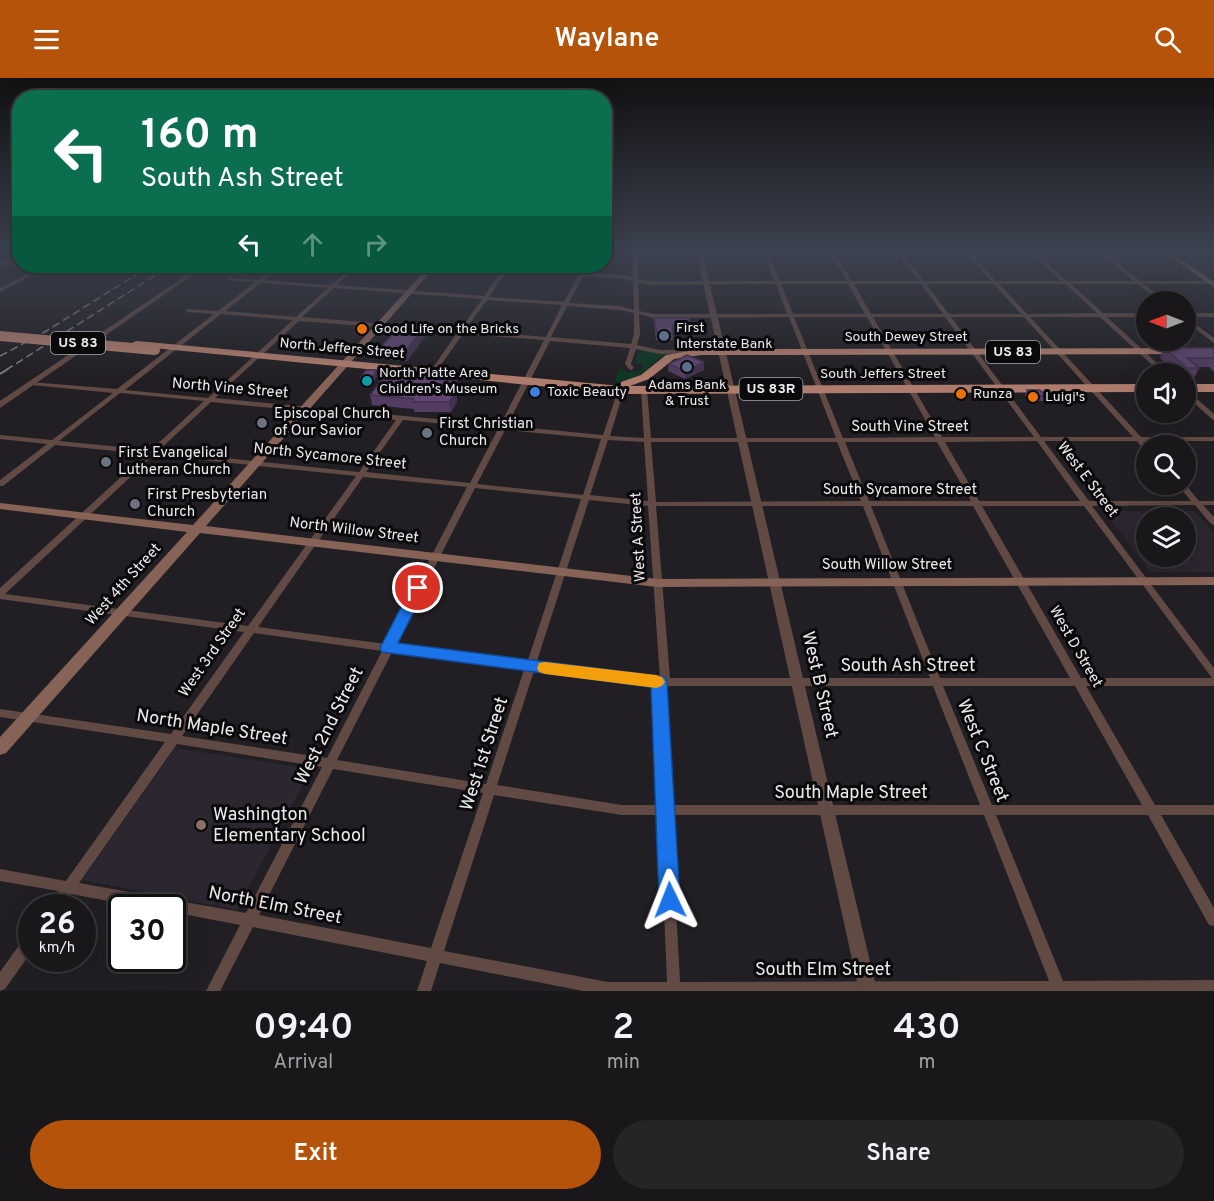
<!DOCTYPE html>
<html lang="en">
<head>
<meta charset="utf-8">
<style>
	:root { --surface:#19171a; --page:#262427; --text:#f1f3f6; --muted:#9f9fa2; --line:#373639; --accent:#b45309 }
	body { margin:0; font-family:Overpass,sans-serif; background:var(--page); color:var(--text); height:100vh; display:flex; flex-direction:column; font-size:22px; white-space:nowrap }
	* { box-sizing:border-box; margin:0 }
	p { font-size:20px; color:var(--muted) }
	.icon { flex:none; width:33px; height:33px; fill:none; stroke:currentColor; stroke-width:2; stroke-linecap:round; stroke-linejoin:round }
	.map { position:relative; height:913px; overflow:hidden }
	.side { display:flex; flex-direction:column; background:var(--surface); flex:1 }
	.side>* { flex:none }
	.banner { position:absolute; left:12px; top:12px; width:600px; height:183px; border-radius:24px; box-shadow:0 6px 24px #0002,0 0 0 2px var(--line); background:#0b6e4f; color:#fff; overflow:hidden }
	.needle { width:39px; rotate:270deg }
	.controls { position:absolute; left:1136px; top:213px; display:grid; gap:12px }
	.controls a { display:grid; place-items:center; width:60px; height:60px; border-radius:50%; background:var(--surface); box-shadow:0 6px 24px #0002,0 0 0 2px var(--line); font-size:30px }
	.speed { position:absolute; left:18px; top:816px; display:flex; gap:12px; font-size:30px; font-weight:700; text-align:center }
	.speed>* { display:grid; place-content:center; width:78px; height:78px; border-radius:50%; background:var(--surface); box-shadow:0 6px 24px #0002,0 0 0 2px var(--line); line-height:1 }
	.speed small { font-size:15px; font-weight:400 }
	.speed .limit { border:3px solid #111; border-radius:9px; background:#fff; color:#111 }
	.pin { position:absolute; display:grid; place-items:center; width:51px; height:51px; color:#fff; margin:-26px; border:3px solid #fff; border-radius:50%; box-shadow:0 2px 6px #0007 }
	.me { position:absolute; width:66px; margin:-33px; rotate:358deg; stroke-linejoin:round; filter:drop-shadow(0 0 4px #0008) }
	.turn { display:flex; align-items:center; gap:21px; height:126px; padding:0 30px; font-size:27px }
	.turn .icon { width:78px; height:78px; stroke-width:2.5 }
	.turn b { display:block; font-size:42px; line-height:51px }
	.lanes { display:flex; align-items:center; height:57px; padding:0 30px; background:#0003; justify-content:center; gap:30px; direction:ltr }
	.lanes .off { opacity:.35 }
	.eta { display:flex; justify-content:space-evenly; align-items:center; height:102px; text-align:center }
	.eta b { font-size:36px; font-weight:600; line-height:42px }
	.button { display:flex; gap:12px; margin-top:auto; padding:12px 30px }
	.button a { flex:1; height:69px; border-radius:36px; background:var(--accent); color:#fff; font-size:24px; font-weight:600; line-height:69px; text-align:center }
	.button a+a { background:var(--page); color:var(--text) }
	header { display:flex; justify-content:space-between; align-items:center; height:78px; padding:0 30px; background:var(--accent); color:#fff; font-size:27px; font-weight:600 }
	.map>svg:first-child { display:block }
</style>
</head>
<body>
<header><svg class="icon" aria-label="menu" viewBox="0 0 24 24"><path d="M4 6h16M4 12h16M4 18h16"/></svg>Waylane<svg class="icon" aria-label="search" viewBox="0 0 24 24"><circle cx="10" cy="10" r="6"/><path d="M15 15l6 6"/></svg></header>
<div class="map">
<svg width="1214" height="913" viewBox="0 0 1214 913">
	<rect width="100%" height="100%" fill="#211f23"/>
	<!-- built -->
	<path fill="#2b262f" fill-rule="evenodd" d="M1104 433H1194L1214 455V494H1150ZM1146 440H1185V478H1146Z
		M175 670 311 691 237 832 82 802Z"/>
	<!-- green -->
	<path fill="#0e3722" d="M644 273 671 275C646 284 645 304 614 304L619 290 628 295 642 292V287L635 284 638 274Z"/>
	<g fill="none" stroke-linecap="round" stroke-linejoin="round">
		<!-- minor -->
		<path fill="#614a44" fill-rule="evenodd" d="M633 173H637V176L764 175 763 173H767L768 175H831L830 173H834L836 175H898L897 173H901L903 175H966L968 174 971 175H1032L1034 174 1037 175H1173V177L1109 178 1140 203H1213L1214 204 1211 206H1144L1166 224H1160L1138 206H1071L1103 235H1146V239H1107L1169 296H1162L1100 239H1030L1141 359H1214V363H1145L1149 368H1146V371H1143L1137 363H1044L1089 423H1191L1177 406H1185L1199 423H1214V427H1203L1214 439V447L1211 446 1195 427 1092 428 1214 590V608H1086L1155 727H1214V737H1161L1214 830V848L1209 847 1148 737H996L1063 903 1214 902V913H583L440 885 431 913H417L427 883 253 849 220 913H206L240 847 172 834V830H146L71 816 62 830H48L58 813 0 803V791L66 803 165 664 0 639V631L171 656 244 554 0 521V510L146 376 55 367 3 408H0V402L47 366 0 361V357L52 362 113 315 32 307 30 306V304L117 311 214 236 188 234 186 233V231L218 233 255 204 230 203 227 201 228 200 258 202 277 188H281L264 202 331 207 353 188H357L337 207 484 218 502 192 460 189 458 188 504 189 506 188H510L509 190 579 194 583 188H587L584 195 624 197 633 200ZM638 178H765L774 203H648L638 201ZM769 178H832L847 203H780ZM837 178H900L919 203H852ZM905 178H968L991 203H924ZM973 178H1034L1061 203H996ZM1040 178H1103L1134 203H1067ZM507 193 578 197 564 224 489 219ZM583 198 624 201 633 203 634 232 620 228 569 225ZM638 204 648 207 776 206 787 236H653L639 233ZM261 205 328 210 296 239 225 233ZM781 206H848L865 236H793ZM854 206H921L943 236H871ZM926 206H994L1021 236H949ZM999 206H1065L1097 235 1027 236ZM334 210 482 221 460 252 302 239ZM487 222 562 227 546 259 465 252ZM567 228 620 232 634 235V256L631 266 551 259ZM221 236 293 242 208 320 125 312ZM639 236 653 240 789 239 836 360H651L647 312 644 310 641 312 644 360 610 358 624 312 621 310 618 312 603 357 507 348 550 263 630 270 625 286 629 291 631 292 634 290 631 286 636 271 660 276 698 275 701 273 698 271 660 272 637 267 640 256ZM794 239H867L935 359 843 360ZM873 239H945L1034 359H942ZM951 239H1024L1133 359H1041ZM299 243 457 255 430 294 433 296 435 295 463 256 544 262 500 347 215 320ZM120 315 204 323 151 372 59 363ZM211 324 396 342 359 394 158 373ZM403 342 498 351 470 405 366 394ZM505 352 601 361 583 417 477 406ZM608 362 644 364 648 423 590 417ZM1037 363 1080 423H979L945 364ZM651 364H837L861 423 656 424ZM845 364H937L971 423H869ZM154 377 356 398 248 548 5 516ZM363 399 467 409 386 566 258 549ZM475 410 581 421 527 585 395 567ZM589 422 648 428 660 600 604 595 536 586ZM656 428H863L930 600H670ZM871 428H973L1070 600H940ZM982 428H1084L1212 600H1081ZM254 555 382 573 327 680 182 658ZM392 574 524 592 486 706 337 682ZM534 593 604 603 654 607 659 727H622L497 707ZM664 608H933L980 727H671ZM943 608H1075L1142 727H992ZM177 666 322 689 246 835 79 805ZM333 691 483 715 431 870 259 837ZM494 717 622 737H660L667 904H608L444 873ZM671 737H984L1049 903 680 904Z
			M0 184 20 185V188H22H20L0 186Z
			M43 188H48L0 214V210Z
			M1185 235H1214V239H1186L1214 260V265L1185 243Z
			M1185 311 1187 312 1214 336V342L1212 341 1185 317Z
			M32 855V873L5 911 0 913V894L27 856Z"/>
		<!-- tertiary -->
		<path fill="#614a44" fill-rule="evenodd" d="M0 173H5L0 175Z
			M696 173H702L877 913H859Z
			M200 188H206L0 330V323Z"/>
		<!-- secondary -->
		<path fill="#866257" fill-rule="evenodd" d="M1162 173H1169L1214 204V209Z
			M429 188H436L206 448 657 501 1214 499V507L657 509 200 455 6 675 0 677V659L187 454 0 431V425L193 447Z"/>
		<!-- trunk -->
		<path fill="#ae7c6c" fill-rule="evenodd" d="M137 263 621 308V304L641 297 666 277 701 271 1214 270V276L701 277 674 281 649 301 630 308 1146 306V314L621 316 133 268V264Z
			M1185 306H1214V314H1185Z"/>
		<!-- rail-far1 -->
		<path stroke="#7f7d81" stroke-width="1.5" stroke-dasharray="8 4" stroke-linecap="butt" d="M58 196 73 188
			M0 278 43 255 150 188
			M6 292 170 188"/>
		<!-- rail -->
		<path stroke="#7f7d81" stroke-width="2" stroke-dasharray="10 5" stroke-linecap="butt" d="M0 296 8 291"/>
		<!-- trunk-bridge -->
		<path stroke="#ae7c6c" stroke-width="10" d="M0 258 155 272"/>
	</g>
	<!-- wall -->
	<path fill="#523c60" d="M654 240 690 247V254H673V262H656L654 247Z
		M425 246 427 256 407 283 381 281 379 271Z
		M1164 270H1214V294L1209 289H1198L1199 290 1194 300H1185V296H1177L1160 280Z
		M669 286 704 292 685 301 668 293Z
		M378 297 372 306 361 305 360 300Z
		M436 298V302L458 313 456 317 457 324 451 334H414V331L372 327 370 317Z
		M1027 312 1046 318 1044 323H1030L1025 317Z"/>
	<!-- shaded-wall -->
	<path fill="#42314e" d="M425 246 427 256 407 283 406 273Z
		M704 284V292L685 301 686 294Z
		M377 292 378 297 372 306 371 301Z
		M457 303 458 313 456 317 457 324 451 334 449 324 451 313Z"/>
	<!-- building -->
	<path fill="#5f4670" stroke="#42314e" stroke-width="1.5" d="M654 240H689L690 247H672L673 255H657Z
		M403 245 425 246 406 273 379 271Z
		M1164 270H1214V280H1187L1199 290H1187Z
		M687 277 704 284 686 294 669 286Z
		M366 292H377L371 301 360 300Z
		M387 295 436 298 434 301 457 303 451 313 456 314 449 324H413L414 321 370 317Z
		M1027 312H1040L1046 318H1032Z"/>
	<!-- sky -->
	<linearGradient id="sky" x2="0" y2="1"><stop stop-color="#121113"/><stop offset="0.58" stop-color="#3d4250"/><stop offset="1" stop-color="#3d4250" stop-opacity="0"/></linearGradient>
	<rect width="1214" height="300" fill="url(#sky)"/>
	<!-- route -->
	<path fill="#1a73e8" stroke="#114b97" stroke-width="1.5" d="M418 505 426 510 398 565 665 599 667 604 680 822 677 830 670 833 662 830 659 822 651 609 382 574 380 570 411 510Z"/>
	<!-- slow -->
	<path fill="#f59e0b" d="M545 584 656 597 662 599 665 604 662 608 656 610 545 596 539 594 537 590 539 585Z"/>
	<!-- markers -->
	<g fill="#e8710a" stroke="#0a090b" stroke-width="2">
		<circle cx="362" cy="251" r="6"/>
		<circle cx="961" cy="316" r="6"/>
		<circle cx="1033" cy="319" r="6"/>
	</g>
	<g fill="#5c6f8a" stroke="#0a090b" stroke-width="2">
		<circle cx="664" cy="258" r="6"/>
		<circle cx="687" cy="289" r="6"/>
	</g>
	<circle fill="#0f9aa8" stroke="#0a090b" stroke-width="2" cx="367" cy="303" r="6"/>
	<circle fill="#3f7fe0" stroke="#0a090b" stroke-width="2" cx="535" cy="314" r="6"/>
	<g fill="#6b7280" stroke="#0a090b" stroke-width="2">
		<circle cx="262" cy="345" r="6"/>
		<circle cx="427" cy="355" r="6"/>
		<circle cx="106" cy="384" r="6"/>
		<circle cx="135" cy="426" r="6"/>
	</g>
	<circle fill="#8d6e63" stroke="#0a090b" stroke-width="2" cx="201" cy="747" r="6"/>
	<g text-anchor="middle" dominant-baseline="central" stroke-width="6" stroke-linejoin="round" paint-order="stroke">
		<!-- far-poi labels -->
		<g font-size="14" fill="#ebeaed" stroke="#0a090b" text-anchor="start">
			<text x="676" y="250">First<tspan x="676" dy="16">Interstate Bank</tspan></text>
			<text x="374" y="251">Good Life on the Bricks</text>
			<text x="379" y="295">North Platte Area<tspan x="379" dy="16">Children's Museum</tspan></text>
			<text x="687" y="307" text-anchor="middle">Adams Bank<tspan x="687" dy="16">&amp; Trust</tspan></text>
			<text x="547" y="314">Toxic Beauty</text>
			<text x="973" y="316">Runza</text>
			<text x="1045" y="319">Luigi's</text>
		</g>
		<!-- far-street labels -->
		<g font-size="14" fill="#ebeaed" stroke="#0a090b">
			<text x="906" y="259">South Dewey Street</text>
			<text transform="translate(342 271) rotate(5)">North Jeffers Street</text>
			<text x="883" y="296">South Jeffers Street</text>
		</g>
		<!-- shield labels -->
		<g fill="#0a090b" stroke="#a8a6a9" stroke-width="1.5">
			<rect x="51" y="254" width="54" height="22" rx="4.5"/>
			<rect x="986" y="263" width="54" height="22" rx="4.5"/>
			<rect x="739.5" y="300" width="63" height="22" rx="4.5"/>
		</g>
		<g font-size="14" font-weight="bold" fill="#ebeaed">
			<text x="78" y="265">US 83</text>
			<text x="1013" y="274">US 83</text>
			<text x="771" y="311">US 83R</text>
		</g>
		<!-- street labels -->
		<g font-size="15" fill="#ebeaed" stroke="#0a090b">
			<text transform="translate(230 311) rotate(5)">North Vine Street</text>
			<text x="910" y="349">South Vine Street</text>
			<text transform="translate(330 379) rotate(6)">North Sycamore Street</text>
			<text transform="translate(1087 402) rotate(53)">West E Street</text>
			<text x="900" y="412">South Sycamore Street</text>
			<text transform="translate(354 453) rotate(7)">North Willow Street</text>
			<text transform="translate(639 459) rotate(-93)">West A Street</text>
			<text x="887" y="487">South Willow Street</text>
			<text transform="translate(124 507) rotate(-48)">West 4th Street</text>
			<text transform="translate(1075 569) rotate(60)">West D Street</text>
			<text transform="translate(213 575) rotate(-55)">West 3rd Street</text>
		</g>
		<!-- poi labels -->
		<g font-size="15" fill="#ebeaed" stroke="#0a090b" text-anchor="start">
			<text x="274" y="336">Episcopal Church<tspan x="274" dy="17">of Our Savior</tspan></text>
			<text x="439" y="346">First Christian<tspan x="439" dy="17">Church</tspan></text>
			<text x="118" y="375">First Evangelical<tspan x="118" dy="17">Lutheran Church</tspan></text>
			<text x="147" y="417">First Presbyterian<tspan x="147" dy="17">Church</tspan></text>
		</g>
		<!-- near-street labels -->
		<g font-size="18" fill="#ebeaed" stroke="#0a090b">
			<text x="908" y="588">South Ash Street</text>
			<text transform="translate(819 607) rotate(77)">West B Street</text>
			<text transform="translate(330 648) rotate(-63)">West 2nd Street</text>
			<text transform="translate(212 650) rotate(9)">North Maple Street</text>
			<text transform="translate(982 673) rotate(68)">West C Street</text>
			<text transform="translate(485 676) rotate(-72)">West 1st Street</text>
			<text x="851" y="715">South Maple Street</text>
			<text transform="translate(275 828) rotate(11)">North Elm Street</text>
			<text x="823" y="892">South Elm Street</text>
		</g>
		<!-- near-poi labels -->
		<g font-size="18" fill="#ebeaed" stroke="#0a090b" text-anchor="start">
			<text x="213" y="737">Washington<tspan x="213" dy="21">Elementary School</tspan></text>
		</g>
	</g>
</svg>
<div class="controls">
<a><svg class="needle" viewBox="-14 -14 28 28"><path d="M0-13l5 13h-10z" fill="#e53935"/><path d="M0 13l5-13h-10z" fill="#9f9fa2"/></svg></a>
<a><svg class="icon" aria-label="sound" viewBox="0 0 24 24"><path d="M4 9h4l5-4v14l-5-4H4zM17 9q2 3 0 6"/></svg></a>
<a><svg class="icon" aria-label="search" viewBox="0 0 24 24"><circle cx="10" cy="10" r="6"/><path d="M15 15l6 6"/></svg></a>
<a><svg class="icon" aria-label="layers" viewBox="0 0 24 24"><path d="M12 4l9 5-9 5-9-5zM3 14l9 5 9-5"/></svg></a>
</div>
<div class="speed"><div>26<small>km/h</small></div><div class="limit">30</div></div>
<div class="pin" style="left:418px;top:510px;background:#d93025"><svg class="icon" aria-label="arrive" viewBox="0 0 24 24"><path d="M6 21V4h12l-3 4 3 4H6"/></svg></div>
<svg class="me" style="left:670px;top:822px" viewBox="-20 -20 40 40"><path d="M0-17L14 15 0 8-14 15z" fill="#1a73e8" stroke="#fff" stroke-width="4"/></svg>
<div class="banner">
<div class="turn"><svg class="icon" aria-label="left" viewBox="0 0 24 24"><path d="M17 20v-9H6M10 6l-5 5 5 5"/></svg><div><b>160 m</b>South Ash Street</div></div>
<div class="lanes"><svg class="icon" aria-label="left" viewBox="0 0 24 24"><path d="M17 20v-9H6M10 6l-5 5 5 5"/></svg><svg class="icon off" aria-label="ahead" viewBox="0 0 24 24"><path d="M12 20V5M6 11l6-6 6 6"/></svg><svg class="icon off" aria-label="right" viewBox="0 0 24 24"><path d="M7 20v-9h11M14 6l5 5-5 5"/></svg></div>
</div>
</div>
<section class="side">
<div class="eta">
<div><b>09:40</b><p>Arrival</p></div>
<div><b>2</b><p>min</p></div>
<div><b>430</b><p>m</p></div>
</div>
<div class="button"><a>Exit</a><a>Share</a></div>
</section>
</body>
</html>
